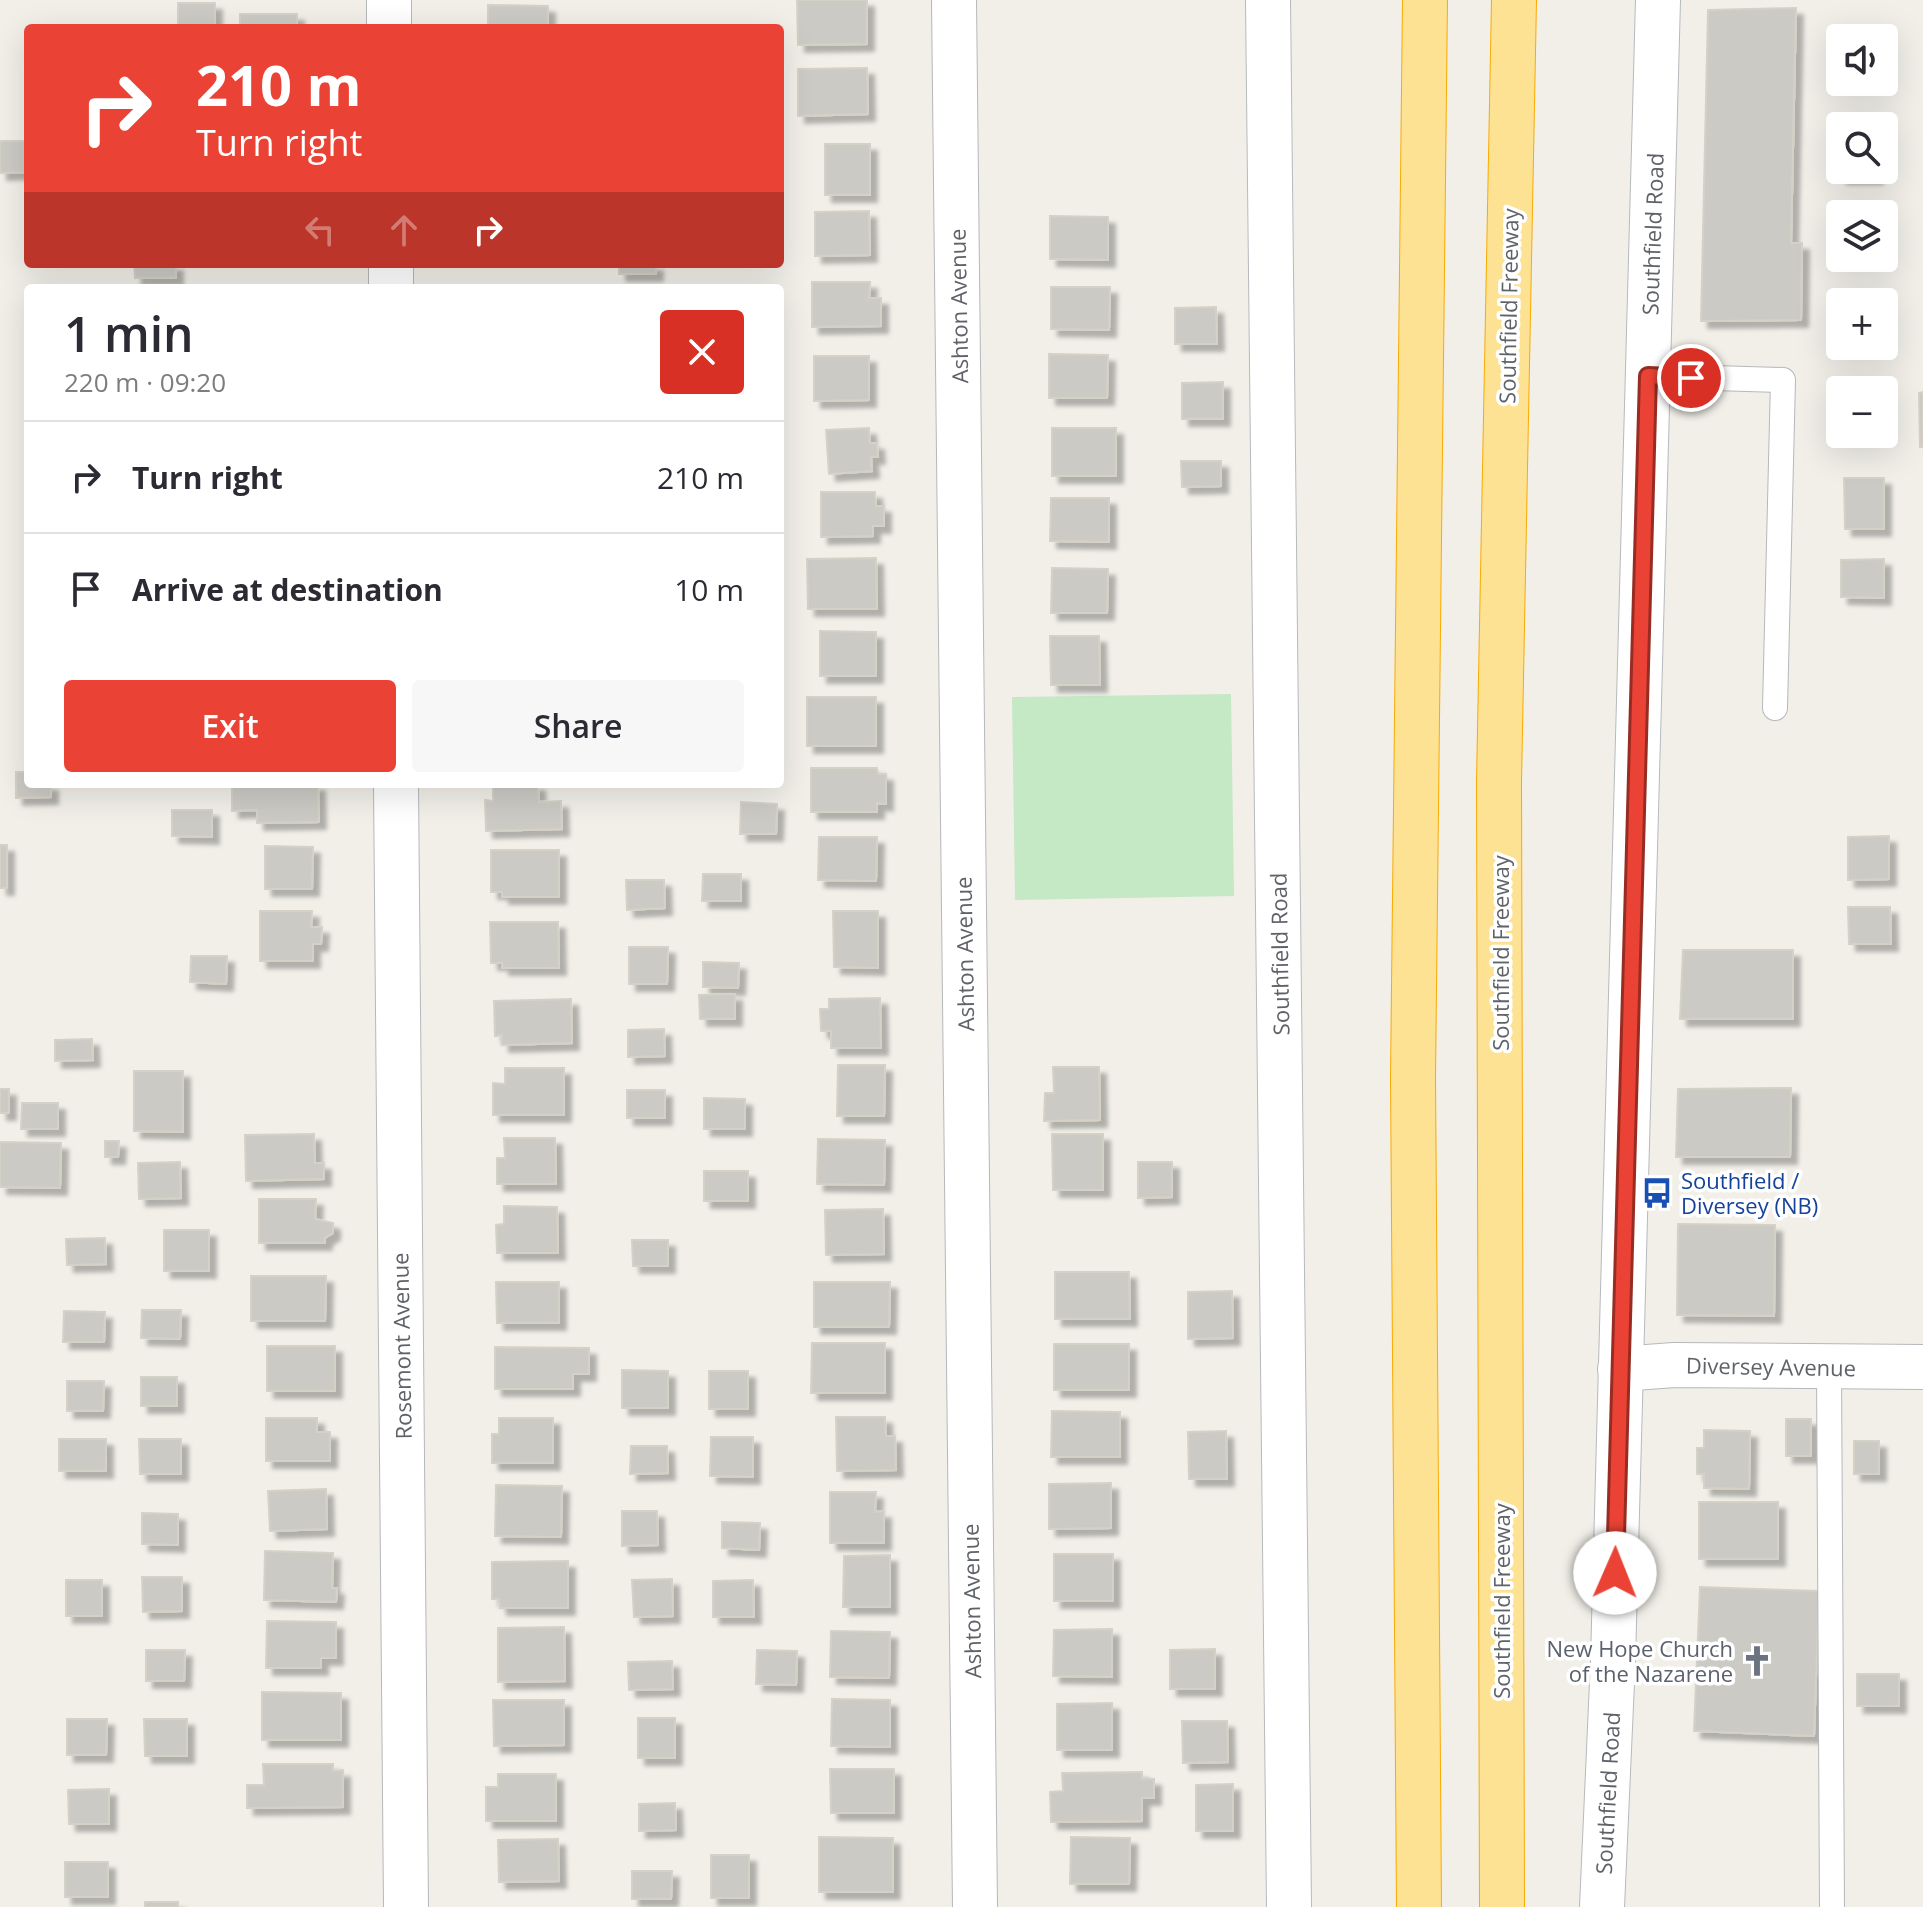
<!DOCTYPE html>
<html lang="en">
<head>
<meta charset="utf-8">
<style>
	:root { --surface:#fff; --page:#f7f7f7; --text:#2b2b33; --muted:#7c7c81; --line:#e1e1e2; --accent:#ea4335 }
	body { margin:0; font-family:"Open Sans",sans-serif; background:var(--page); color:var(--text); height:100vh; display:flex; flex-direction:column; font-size:30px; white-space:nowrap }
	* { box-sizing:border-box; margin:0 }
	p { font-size:26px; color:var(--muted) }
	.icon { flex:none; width:44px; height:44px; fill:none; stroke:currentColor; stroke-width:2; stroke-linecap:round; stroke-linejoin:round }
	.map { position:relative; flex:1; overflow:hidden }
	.drawer { position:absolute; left:24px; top:284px; width:760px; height:504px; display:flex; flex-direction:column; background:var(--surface); border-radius:8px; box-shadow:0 8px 32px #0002 }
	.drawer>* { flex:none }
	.top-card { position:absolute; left:24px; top:24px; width:760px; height:244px; border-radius:8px; box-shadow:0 8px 32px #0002; background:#ea4335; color:#fff; overflow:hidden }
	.buttons { position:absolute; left:1826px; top:24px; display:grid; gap:16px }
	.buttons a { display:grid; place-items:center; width:72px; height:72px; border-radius:8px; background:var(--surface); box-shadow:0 8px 32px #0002; font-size:40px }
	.pin { position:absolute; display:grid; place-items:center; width:68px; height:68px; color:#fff; margin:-34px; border:4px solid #fff; border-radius:50%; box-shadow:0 2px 8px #0007 }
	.me { position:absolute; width:88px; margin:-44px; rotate:1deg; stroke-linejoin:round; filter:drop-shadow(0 0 6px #0008) }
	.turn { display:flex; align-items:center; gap:28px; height:168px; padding:0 40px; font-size:36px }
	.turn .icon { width:104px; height:104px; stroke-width:2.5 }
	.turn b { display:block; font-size:56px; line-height:68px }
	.lanes { display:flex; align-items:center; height:76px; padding:0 40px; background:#0003; justify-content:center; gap:40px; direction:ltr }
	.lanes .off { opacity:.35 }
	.round { display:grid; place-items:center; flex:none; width:84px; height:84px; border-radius:8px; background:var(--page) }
	.overview { display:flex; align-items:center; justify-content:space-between; height:136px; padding:0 40px }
	h1 { font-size:48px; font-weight:600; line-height:60px }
	.cta { display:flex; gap:16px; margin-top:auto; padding:16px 40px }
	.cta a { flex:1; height:92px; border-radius:8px; background:var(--accent); color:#fff; font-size:32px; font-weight:600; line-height:92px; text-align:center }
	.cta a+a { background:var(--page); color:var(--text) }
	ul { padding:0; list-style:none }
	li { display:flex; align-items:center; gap:24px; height:112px; padding:0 40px; border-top:2px solid var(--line) }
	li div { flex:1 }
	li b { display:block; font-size:30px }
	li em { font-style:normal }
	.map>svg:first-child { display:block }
</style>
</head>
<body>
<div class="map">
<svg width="1923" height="1907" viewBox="0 0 1923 1907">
	<defs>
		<filter id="shadow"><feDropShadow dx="7" dy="7" stdDeviation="2" flood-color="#0004"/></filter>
	</defs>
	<rect width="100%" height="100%" fill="#f1efe8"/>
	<!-- green -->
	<path fill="#c5e8c5" d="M1231 694 1234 896 1015 900 1012 697Z"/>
	<!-- building -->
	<path fill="#cccac5" stroke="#d6d1c6" stroke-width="2" filter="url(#shadow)" d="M797 0H867V44L798 45Z
		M178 3H215V28H178Z
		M488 5 548 6V28H488Z
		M1796 8 1791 243H1802L1801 320 1701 321 1708 10Z
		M240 14H297V28H240Z
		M867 68 868 114 798 116V69Z
		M1839 133 1840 170H1876V177H1840Z
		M0 141H28V172L0 173Z
		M825 144H870V195H825Z
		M869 211 870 255 815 256V212Z
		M1050 216 1108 217V260L1050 259Z
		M134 264H176V278H135Z
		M619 264H656V274H619Z
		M812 282H870L869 298H881V326L812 327Z
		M232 285H296V288H232Z
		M1051 287H1110L1109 330 1051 329Z
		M1216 307 1217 344H1175V308Z
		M1049 354 1108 355 1107 398H1049Z
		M814 356H869V400L814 401Z
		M1223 382V419H1182V383Z
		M1923 392V447H1920L1919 393Z
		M869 428 870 443H877L878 457H871L872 471 829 474 826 430Z
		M1052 428H1116V476H1052Z
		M1181 461H1221V486L1182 487Z
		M1844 478H1884V529H1845Z
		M821 492H875L876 506H884V526H873V536L821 537Z
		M1051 498H1109V542L1050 541Z
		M876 558 877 609H808L807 559Z
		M1884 559V598L1841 597V560Z
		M1052 568 1108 569 1107 613H1051Z
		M820 631 876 632V676H820Z
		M1050 636H1099L1100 685H1051Z
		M807 697H876V746H807Z
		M811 768H877L878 774H886V804L877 803V812H811Z
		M16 772H28V784H51V797L16 798Z
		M232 784H318L319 822 257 823V810L232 811Z
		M493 784H538L539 802 561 801 562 829 486 831 485 800 493 801Z
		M741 802 777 804 776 834H740Z
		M172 810H212V837L172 836Z
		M1889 836V879L1848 880V837Z
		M819 837H877L876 881 818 880Z
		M0 845H7V888H0Z
		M265 846 313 847 312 889H265Z
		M491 850H559V897H502V892H491Z
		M703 874H741V901H702Z
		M626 880H664L665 908 627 910Z
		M1848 907H1890L1891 944H1849Z
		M260 911H312L311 927H322L321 944H313V961H260Z
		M833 911H878V968L834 967Z
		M490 922H558L559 968H502V963H491Z
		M629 947H668L667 984H629Z
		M1683 950H1793V1019H1680Z
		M191 956H227L226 984 190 982Z
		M703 962 739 963 738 988 703 987Z
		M735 994V1019H700L699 995Z
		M880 998 881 1048H831V1031H821L820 1009H829V999Z
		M571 999 572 1043 502 1045V1035L495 1036 494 1001Z
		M664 1029 665 1056 628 1057V1030Z
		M92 1039 93 1060 55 1061V1040Z
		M838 1065H885L884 1116H837Z
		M1053 1067H1099L1100 1120 1044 1121 1045 1093H1054Z
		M505 1068H564V1115H493V1083L505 1084Z
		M134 1071H183V1132L134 1131Z
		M1791 1088 1790 1157H1676L1678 1089Z
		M0 1089H9V1113H0Z
		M627 1090H665V1118H627Z
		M704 1098 745 1099V1129H704Z
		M22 1103H58V1129H21Z
		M314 1134 315 1163H324V1179L246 1181 245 1135Z
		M1052 1134H1103V1190H1053Z
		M504 1138H555L556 1184H497V1158H505Z
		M818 1139 885 1140 884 1185 817 1184Z
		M105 1141H119L118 1157H105Z
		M0 1142 61 1143 60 1188 0 1187Z
		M180 1162 181 1198 139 1199 138 1163Z
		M1138 1162H1172V1197L1138 1198Z
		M704 1171H748V1201H704Z
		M259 1199H316L315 1219 333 1223V1233L325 1238V1243H259Z
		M504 1206 557 1207 558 1253H497L496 1225 504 1224Z
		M883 1209 884 1254 826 1255 825 1210Z
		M1678 1224 1775 1225 1774 1316 1677 1315Z
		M164 1230H209V1271H164Z
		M105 1238 106 1264 67 1265 66 1239Z
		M632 1240H668V1266H633Z
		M1055 1272H1129L1130 1319H1055Z
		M251 1276H326L325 1321H251Z
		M496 1282H559V1323H497Z
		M814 1282H890L889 1327H814Z
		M1232 1291 1233 1338 1188 1339V1292Z
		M142 1310H181L180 1339 141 1338Z
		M64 1311 105 1312 104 1342H63Z
		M812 1343H885V1393H811Z
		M1054 1344H1129V1390H1054Z
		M267 1346H335V1391H267Z
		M495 1347 589 1348V1374H573V1389H495Z
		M622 1370 668 1371V1408H622Z
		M709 1371H748V1409H709Z
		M141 1377H177V1406H141Z
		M67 1381H104L103 1411H67Z
		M1052 1411 1120 1412V1457H1051Z
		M836 1417H885L886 1436H895L896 1470 837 1471Z
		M266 1418H317V1432H330V1461H266Z
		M499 1418H553V1463H492V1434H499Z
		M1786 1419H1811V1456H1786Z
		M1704 1430 1750 1431 1749 1489 1704 1488V1474H1697V1448H1704Z
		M1226 1431 1227 1479H1189L1188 1432Z
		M711 1437H753V1477L710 1476Z
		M59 1439H106V1471H59Z
		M139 1439H181V1474H140Z
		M1854 1441H1879V1474H1854Z
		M631 1446H667L668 1473 630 1474Z
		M1111 1483V1528L1049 1529V1484Z
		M496 1485 562 1486 561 1537 495 1536Z
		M326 1489 327 1529 270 1531 268 1491Z
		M830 1492H876L875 1512 884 1511V1543H830Z
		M1699 1502H1778V1559H1699Z
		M622 1511H657L658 1545 622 1546Z
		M142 1513 178 1514V1545L142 1544Z
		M722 1522 760 1523 759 1550 722 1548Z
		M265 1551 333 1553 332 1588H337L336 1602 264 1600Z
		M1054 1554H1113V1601H1054Z
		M890 1555V1607H843L844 1556Z
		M568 1561V1608H500L499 1599H492V1562Z
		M142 1577H182V1611L143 1612Z
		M672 1579 673 1616 634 1617 632 1580Z
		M66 1580H102V1616H66Z
		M753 1580 754 1617H713V1581Z
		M1700 1587 1819 1591 1814 1736 1694 1731Z
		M267 1621 336 1622V1658H321V1668H266Z
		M564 1627 565 1681 498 1682V1628Z
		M1112 1629V1677L1053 1676 1054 1630Z
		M831 1631 890 1632 889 1678 830 1677Z
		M1215 1649V1689H1170V1650Z
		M146 1650H185L184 1681H146Z
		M757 1650 797 1651 796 1685 756 1684Z
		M672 1661 673 1689 629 1690 628 1662Z
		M1857 1674H1899V1706H1857Z
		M262 1692 341 1693V1740H262Z
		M832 1699 890 1700V1747L831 1746Z
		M493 1700H564V1745L494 1746Z
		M1112 1703V1750H1057V1704Z
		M638 1718H675V1758H638Z
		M67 1719H107L106 1755H67Z
		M144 1719H187V1756H145Z
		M1182 1721H1227L1228 1762 1183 1763Z
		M263 1764H333V1771L343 1770V1807L247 1808V1785H264Z
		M830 1769H894V1813H831Z
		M1142 1772V1779H1154V1798H1142V1821L1051 1822 1050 1792 1063 1791 1062 1773Z
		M498 1774H556V1821H486V1787H498Z
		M1233 1784V1831H1196V1785Z
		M109 1789V1824H69L68 1790Z
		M675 1803 676 1830 639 1831V1804Z
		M819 1837 893 1838V1892H819Z
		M1071 1837 1130 1838 1129 1884H1070Z
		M558 1839 559 1881 499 1882 498 1840Z
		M711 1855H749V1898H711Z
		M65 1862H108V1897H65Z
		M632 1871H672L671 1899H632Z
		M145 1902H178V1907H145Z"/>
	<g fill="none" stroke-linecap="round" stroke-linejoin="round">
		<defs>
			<path id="lane" d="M1648 376 1783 380 1775 708
				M1829 1367 1832 1907"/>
			<path id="street" d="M389 0V28
				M954 0 975 1907
				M391 264V288
				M396 784 406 1907
				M1620 1369 1674 1365 1923 1367"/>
			<path id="secondary" d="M1268 0 1289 1907
				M1602 1907 1613 1660 1658 0"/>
			<path id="highway" d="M1419 1907 1413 1078 1425 0
				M1502 1907 1499 782 1514 0"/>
		</defs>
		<!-- lane casing -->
		<use href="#lane" stroke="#b5b8bc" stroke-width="26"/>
		<!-- street casing -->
		<use href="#street" stroke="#b5b8bc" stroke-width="46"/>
		<!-- secondary casing -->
		<use href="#secondary" stroke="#b6babf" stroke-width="46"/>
		<!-- highway casing -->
		<use href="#highway" stroke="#f9ab00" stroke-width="46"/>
		<!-- lane -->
		<use href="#lane" stroke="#fff" stroke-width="24"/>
		<!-- street -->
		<use href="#street" stroke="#fff" stroke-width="44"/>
		<!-- secondary -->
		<use href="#secondary" stroke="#fff" stroke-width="44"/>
		<!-- highway -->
		<use href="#highway" stroke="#fde293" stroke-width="44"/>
	</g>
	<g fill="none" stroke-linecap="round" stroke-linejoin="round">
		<defs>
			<path id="route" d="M1615 1573 1648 376 1691 378"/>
		</defs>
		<!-- route casing -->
		<use href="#route" stroke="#982c22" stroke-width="20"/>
		<!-- route -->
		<use href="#route" stroke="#ea4335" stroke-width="14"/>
	</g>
	<!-- icons -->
	<defs>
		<symbol id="bus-bare" viewBox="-9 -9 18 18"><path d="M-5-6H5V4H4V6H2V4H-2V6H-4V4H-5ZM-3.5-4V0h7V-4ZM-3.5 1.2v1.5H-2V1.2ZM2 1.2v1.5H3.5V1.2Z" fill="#1a4fb4" stroke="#fff" stroke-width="2.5" paint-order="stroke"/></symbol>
		<symbol id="church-bare" viewBox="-9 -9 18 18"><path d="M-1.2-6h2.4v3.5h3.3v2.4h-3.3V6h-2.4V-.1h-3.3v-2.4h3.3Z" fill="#6b7280" stroke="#fff" stroke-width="2.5" paint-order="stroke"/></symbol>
	</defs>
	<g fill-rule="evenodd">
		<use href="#bus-bare" x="1635" y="1171" width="44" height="44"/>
		<use href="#church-bare" x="1735" y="1639" width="44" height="44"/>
	</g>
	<g text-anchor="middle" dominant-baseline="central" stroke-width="7" stroke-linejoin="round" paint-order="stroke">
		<!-- street labels -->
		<g font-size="22" fill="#5f6368" stroke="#fff">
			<text transform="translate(1652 234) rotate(-88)">Southfield Road</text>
			<text transform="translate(958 306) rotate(-91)">Ashton Avenue</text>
			<text transform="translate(1508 306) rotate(-89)">Southfield Freeway</text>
			<text transform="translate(1500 953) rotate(-90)">Southfield Freeway</text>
			<text transform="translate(964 954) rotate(-91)">Ashton Avenue</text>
			<text transform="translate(1279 954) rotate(-91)">Southfield Road</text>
			<text transform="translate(401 1346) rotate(-91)">Rosemont Avenue</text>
			<text transform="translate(1771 1366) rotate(1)">Diversey Avenue</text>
			<text transform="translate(971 1601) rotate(-91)">Ashton Avenue</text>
			<text transform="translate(1501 1601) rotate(-90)">Southfield Freeway</text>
			<text transform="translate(1607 1793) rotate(-87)">Southfield Road</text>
		</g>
		<!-- transit labels -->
		<g font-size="22" fill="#164399" stroke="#fff" text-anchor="start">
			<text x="1681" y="1180">Southfield /<tspan x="1681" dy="25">Diversey (NB)</tspan></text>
		</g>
		<!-- worship labels -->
		<g font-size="22" fill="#5b616d" stroke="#fff" text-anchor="end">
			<text x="1733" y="1648">New Hope Church<tspan x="1733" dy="25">of the Nazarene</tspan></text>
		</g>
	</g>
</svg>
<div class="buttons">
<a><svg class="icon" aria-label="sound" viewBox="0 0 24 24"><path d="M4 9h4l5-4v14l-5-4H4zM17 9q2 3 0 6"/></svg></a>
<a><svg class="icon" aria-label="search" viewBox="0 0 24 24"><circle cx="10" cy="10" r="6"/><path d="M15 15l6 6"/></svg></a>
<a><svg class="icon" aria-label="layers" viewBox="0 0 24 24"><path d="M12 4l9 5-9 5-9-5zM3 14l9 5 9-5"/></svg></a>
<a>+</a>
<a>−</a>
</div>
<div class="pin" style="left:1691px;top:378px;background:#d93025"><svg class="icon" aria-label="arrive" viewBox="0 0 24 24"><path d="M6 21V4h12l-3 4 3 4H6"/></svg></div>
<svg class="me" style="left:1615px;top:1573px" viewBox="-20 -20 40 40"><circle r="19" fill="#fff"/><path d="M0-13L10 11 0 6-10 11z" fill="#ea4335"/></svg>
<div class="top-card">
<div class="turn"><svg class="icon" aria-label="right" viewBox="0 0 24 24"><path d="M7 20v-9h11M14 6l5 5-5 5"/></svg><div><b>210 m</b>Turn right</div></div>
<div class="lanes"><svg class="icon off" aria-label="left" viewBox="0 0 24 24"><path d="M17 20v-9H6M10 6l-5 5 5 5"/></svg><svg class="icon off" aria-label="ahead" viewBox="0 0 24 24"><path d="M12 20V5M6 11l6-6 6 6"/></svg><svg class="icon" aria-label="right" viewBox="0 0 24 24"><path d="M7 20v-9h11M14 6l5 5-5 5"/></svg></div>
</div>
<section class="drawer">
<div class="overview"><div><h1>1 min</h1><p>220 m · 09:20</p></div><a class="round" style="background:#d93025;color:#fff"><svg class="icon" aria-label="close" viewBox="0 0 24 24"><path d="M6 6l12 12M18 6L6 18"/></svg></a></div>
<ul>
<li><svg class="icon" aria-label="right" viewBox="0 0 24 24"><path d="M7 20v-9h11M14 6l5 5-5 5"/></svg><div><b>Turn right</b></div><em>210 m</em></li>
<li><svg class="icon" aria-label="arrive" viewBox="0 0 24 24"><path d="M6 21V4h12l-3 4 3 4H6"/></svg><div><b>Arrive at destination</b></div><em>10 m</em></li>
</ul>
<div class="cta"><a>Exit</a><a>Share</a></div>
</section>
</div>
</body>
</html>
